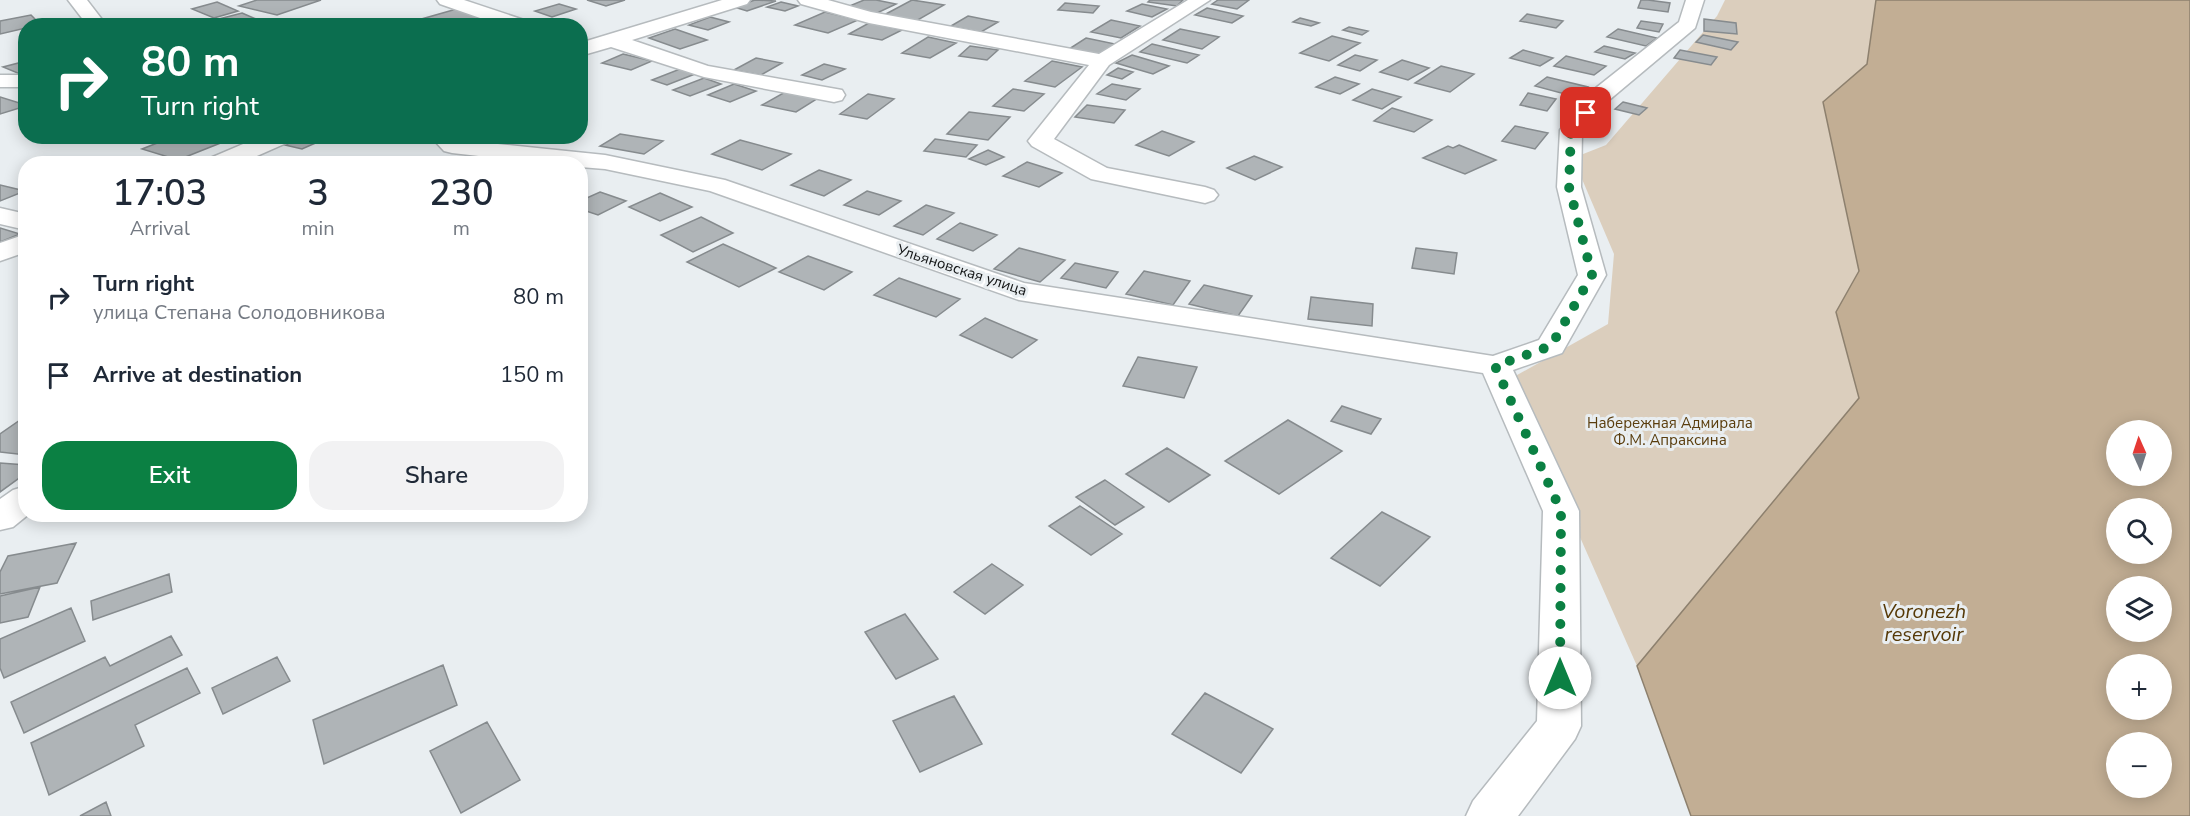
<!DOCTYPE html>
<html lang="en">
<head>
<meta charset="utf-8">
<style>
	:root { --surface:#fff; --page:#f2f2f3; --text:#1f2937; --muted:#747a83; --accent:#0b8043 }
	body { margin:0; font-family:"Nunito Sans",sans-serif; background:var(--page); color:var(--text); height:100vh; display:flex; flex-direction:column; font-size:22px; white-space:nowrap }
	* { box-sizing:border-box; margin:0 }
	p { font-size:20px; color:var(--muted) }
	.icon { flex:none; width:33px; height:33px; fill:none; stroke:currentColor; stroke-width:2; stroke-linecap:round; stroke-linejoin:round }
	.map { position:relative; flex:1; overflow:hidden }
	.details { position:absolute; left:18px; top:156px; width:570px; height:366px; display:flex; flex-direction:column; background:var(--surface); border-radius:24px; box-shadow:0 3px 15px #0003 }
	.details>* { flex:none }
	.guide { position:absolute; left:18px; top:18px; width:570px; height:126px; border-radius:24px; box-shadow:0 3px 15px #0003; background:#0b6e4f; color:#fff; overflow:hidden }
	.needle { width:39px; rotate:357deg }
	.controls { position:absolute; left:2106px; top:420px; display:grid; gap:12px }
	.controls a { display:grid; place-items:center; width:66px; height:66px; border-radius:50%; background:var(--surface); box-shadow:0 3px 15px #0003; font-size:30px }
	.pin { position:absolute; display:grid; place-items:center; width:51px; height:51px; color:#fff; margin:-26px; border-radius:12px; box-shadow:0 3px 9px #0006 }
	.me { position:absolute; width:66px; margin:-33px; rotate:0deg; stroke-linejoin:round; filter:drop-shadow(0 0 4px #0008) }
	.turn { display:flex; align-items:center; gap:21px; height:126px; padding:0 24px; font-size:27px }
	.turn .icon { width:78px; height:78px; stroke-width:2.5 }
	.turn b { display:block; font-size:42px; line-height:51px }
	.eta { display:flex; justify-content:space-evenly; align-items:center; height:102px; text-align:center }
	.eta b { font-size:36px; font-weight:600; line-height:42px }
	.button { display:flex; gap:12px; margin-top:auto; padding:12px 24px }
	.button a { flex:1; height:69px; border-radius:24px; background:var(--accent); color:#fff; font-size:24px; font-weight:600; line-height:69px; text-align:center }
	.button a+a { background:var(--page); color:var(--text) }
	ul { padding:0; list-style:none }
	li { display:flex; align-items:center; gap:18px; height:78px; padding:0 24px }
	li div { flex:1 }
	li b { display:block; font-size:22px }
	li em { font-style:normal }
	.map>svg:first-child { display:block }
</style>
</head>
<body>
<div class="map">
<svg width="2190" height="816" viewBox="0 0 2190 816">
	<rect width="100%" height="100%" fill="#e9eef1"/>
	<!-- green -->
	<path fill="#dbcebd" d="M1725 0H1876L1867 64 1823 102 1859 271 1836 312 1859 398 1637 666 1510 379 1608 324 1614 254 1573 158 1606 145 1717 16Z"/>
	<!-- water -->
	<path fill="#c2ae94" stroke="#8d806e" stroke-width="1.5" fill-rule="evenodd" d="M1876 0H2190V816H1691L1637 666 1859 398 1836 312 1859 271 1823 102 1867 64ZM2116 430H2162V476H2116ZM2116 508H2162V554H2116ZM2116 586H2162V632H2116ZM2116 664H2162V710H2116ZM2116 742H2162V788H2116Z"/>
	<!-- building -->
	<path fill="#afb4b7" stroke="#868b8e" stroke-width="1.5" d="M257 0H321L277 15 239 6Z
		M587 0H625L606 6Z
		M755 0 776 1 747 11 734 7Z
		M864 0H876L896 4 875 14 847 7Z
		M912 0 944 5 916 21 884 15Z
		M1150 0H1183L1177 6 1148 2Z
		M1218 0H1249L1237 9 1212 4Z
		M1641 0H1648L1670 3 1668 12 1638 8Z
		M217 2 238 11 214 18 192 9Z
		M781 2 798 6 785 11 767 7Z
		M1065 3 1099 6 1093 13 1058 10Z
		M559 4 576 9 552 17 535 11Z
		M1142 4 1167 9 1152 17 1127 11Z
		M460 8 490 17 459 26 425 18Z
		M1207 8 1243 16 1232 23 1195 15Z
		M825 12 858 20 828 33 795 25Z
		M242 13 256 19 231 26H221L211 21Z
		M1527 14 1563 21 1556 28 1520 21Z
		M31 15 41 25 26 26V28L0 34V21Z
		M968 16 998 22 981 32 951 26Z
		M710 17 729 22 708 30 689 25Z
		M1300 18 1319 23 1311 26 1293 22Z
		M1704 19 1736 23 1737 34 1704 31Z
		M1111 20 1140 26 1121 38 1091 32Z
		M1641 21 1663 24 1659 32 1637 28Z
		M869 23 902 30 882 40 849 34Z
		M1349 27 1368 31 1362 35 1343 30Z
		M675 29 707 40 680 49 649 38Z
		M1180 29 1219 37 1202 49 1163 40Z
		M1618 29 1657 38 1646 46 1607 37Z
		M1703 35 1738 42 1731 50 1696 42Z
		M1332 36 1360 43 1329 61 1300 53Z
		M928 37 956 43 930 58 902 53Z
		M1086 38 1120 45 1100 58 1066 51Z
		M1152 44 1199 55 1187 63 1140 52Z
		M970 46 998 50 987 60 959 56Z
		M1604 46 1635 53 1625 59 1595 52Z
		M1523 50 1553 58 1540 66 1510 58Z
		M1680 50 1717 57 1711 65 1674 58Z
		M623 54 652 61 631 70 602 63Z
		M1132 55 1169 66 1153 74 1116 63Z
		M1355 55 1377 60 1360 71 1338 65Z
		M1566 56 1606 66 1594 75 1554 66Z
		M756 58 782 63 761 75 734 70Z
		M1402 60 1429 68 1408 80 1380 72Z
		M26 61V72L20 74 3 67Z
		M1052 61 1082 67 1055 87 1025 81Z
		M824 64 845 69 822 80 802 75Z
		M1441 66 1474 74 1450 92 1415 83Z
		M1118 68 1133 72 1122 79 1107 75Z
		M680 69 695 74 667 85 652 80Z
		M1335 77 1359 84 1340 94 1316 87Z
		M1547 77 1588 87 1576 97 1535 86Z
		M704 78 721 84 690 96 673 90Z
		M734 84 756 91 730 102 708 95Z
		M1112 84 1140 89 1126 100 1097 94Z
		M1013 89 1044 94 1024 111 993 106Z
		M1372 89 1401 97 1382 109 1353 100Z
		M787 91 820 97 796 112 762 105Z
		M1528 93 1556 99 1547 111 1520 105Z
		M868 94 894 99 867 119 840 114Z
		M0 97 26 105V106L0 114Z
		M1623 102 1647 108 1639 115 1615 109Z
		M1087 105 1125 110 1114 123 1075 117Z
		M1392 108 1432 120 1414 132 1374 121Z
		M969 112 1010 117 988 140 947 134Z
		M1515 126 1548 133 1535 149 1502 141Z
		M1162 131 1194 142 1169 156 1136 145Z
		M620 134 663 141 644 154 600 146Z
		M78 136H114L100 142Z
		M175 136H192L218 144 178 160 142 149Z
		M304 136H322L327 138 302 149 285 145Z
		M935 139 977 145 966 157 924 151Z
		M740 140 791 154 762 170 712 154Z
		M1459 145 1496 160 1465 174 1423 158 1448 146 1453 148Z
		M988 150 1004 157 986 165 969 159Z
		M1254 156 1282 167 1255 180 1227 168Z
		M1027 162 1062 173 1039 187 1003 176Z
		M819 170 851 180 824 196 791 185Z
		M0 185 25 191 0 201Z
		M867 191 901 201 879 215 844 205Z
		M600 192 626 201 598 215 580 209V201Z
		M660 193 692 207 660 221 629 207Z
		M926 205 954 213 923 235 894 226Z
		M701 217 733 233 693 252 661 235Z
		M960 223 997 235 973 251 937 239Z
		M0 228 20 234 0 242Z
		M723 244 776 268 739 287 687 262Z
		M1019 248 1065 260 1040 282 994 269Z
		M1416 248 1457 253 1454 274 1412 268Z
		M808 256 852 272 824 290 779 272Z
		M1075 263 1118 272 1106 288 1061 278Z
		M1144 271 1190 281 1173 305 1126 294Z
		M899 278 960 299 936 317 874 295Z
		M1204 285 1252 296 1238 316 1189 304Z
		M1311 297 1373 304 1372 326 1308 319Z
		M985 318 1037 340 1012 358 960 335Z
		M1138 357 1197 367 1184 398 1123 386Z
		M1342 406 1381 419 1371 434 1331 421Z
		M23 418H26V455L0 452V434Z
		M1288 420 1342 451 1279 494 1225 461Z
		M1167 448 1210 475 1169 502 1126 474Z
		M0 463 26 465V473L0 492Z
		M1105 480 1144 507 1115 525 1076 497Z
		M1080 506 1122 534 1091 555 1049 526Z
		M1382 512 1430 537 1380 586 1331 558Z
		M72 514H127L122 519Z
		M76 543 57 583 0 594V572L8 556Z
		M992 564 1023 585 985 614 954 592Z
		M169 574 172 592 93 620 91 601Z
		M40 587 28 617 0 623V596Z
		M71 608 85 641 4 678 0 668V639Z
		M905 614 938 659 896 679 865 632Z
		M171 636 182 655 24 733 11 702 105 657 110 666Z
		M277 657 290 681 223 714 212 688Z
		M443 665 457 705 324 764 313 720Z
		M187 668 200 693 135 725 144 746 49 795 31 743Z
		M1205 693 1273 729 1241 773 1172 734Z
		M954 696 982 744 920 772 893 721Z
		M487 722 520 780 461 813 430 751Z
		M106 802 111 816H80Z"/>
	<g fill="none" stroke-linecap="round" stroke-linejoin="round">
		<defs>
			<path id="minor" d="M68 0H87L107 26H88Z
				M437 0H464L530 22 532 26H503L440 4Z
				M722 0H750L747 4 632 40 708 66 842 90 845 95 842 100 834 102 704 77 611 47 580 56V43Z
				M798 0H828L871 12 1099 54 1188 0H1210L1109 65 1054 139 1107 168 1205 187 1214 190 1218 195 1214 200 1205 203 1091 179 1032 146 1028 141 1032 136 1089 65 869 23 801 4Z
				M1686 0H1704L1695 28 1608 101 1582 131 1581 187 1606 275 1562 353 1513 370 1579 511 1581 726 1575 739 1518 816H1466L1473 801 1537 721 1543 511 1483 373 1019 300 710 191 605 169 580 167V164H551L452 153 444 151 430 136H455L459 140 605 155 725 180 1024 283 1493 356 1539 340 1578 275 1557 187 1560 130 1592 91 1679 22Z
				M0 75H26V87H0Z
				M262 136H294L291 141 239 164H205L208 159Z
				M0 208 26 214V230L0 224Z
				M26 234V252L0 261V243Z
				M26 486V514H29L13 527 0 530V499L13 490Z"/>
		</defs>
		<!-- minor casing -->
		<use href="#minor" stroke="#b6bbbe" stroke-width="3"/>
		<!-- minor -->
		<use href="#minor" fill="#fff" fill-rule="evenodd"/>
	</g>
	<g fill="none" stroke-linecap="round" stroke-linejoin="round">
		<!-- route -->
		<path stroke="#0b8043" stroke-width="10" stroke-dasharray="0 18" d="M1560 678 1561 511 1495 366 1551 346 1592 275 1569 187 1571 130 1586 113"/>
	</g>
	<g text-anchor="middle" dominant-baseline="central" stroke-width="6" stroke-linejoin="round" paint-order="stroke">
		<!-- street labels -->
		<g font-size="15" fill="#111314" stroke="#e9eef1">
			<text transform="translate(962 270) rotate(18)">Ульяновская улица</text>
		</g>
		<!-- park labels -->
		<g font-size="15" fill="#5a3d0d" stroke="#e9eef1">
			<text x="1670" y="423">Набережная Адмирала<tspan x="1670" dy="17">Ф.М. Апраксина</tspan></text>
		</g>
		<!-- near-water labels -->
		<g font-size="20" font-style="italic" fill="#563907" stroke="#e9eef1">
			<text x="1924" y="611">Voronezh<tspan x="1924" dy="23">reservoir</tspan></text>
		</g>
	</g>
</svg>
<div class="controls">
<a><svg class="needle" viewBox="-14 -14 28 28"><path d="M0-13l5 13h-10z" fill="#e53935"/><path d="M0 13l5-13h-10z" fill="#747a83"/></svg></a>
<a><svg class="icon" aria-label="search" viewBox="0 0 24 24"><circle cx="10" cy="10" r="6"/><path d="M15 15l6 6"/></svg></a>
<a><svg class="icon" aria-label="layers" viewBox="0 0 24 24"><path d="M12 4l9 5-9 5-9-5zM3 14l9 5 9-5"/></svg></a>
<a>+</a>
<a>−</a>
</div>
<div class="pin" style="left:1586px;top:113px;background:#d93025"><svg class="icon" aria-label="arrive" viewBox="0 0 24 24"><path d="M6 21V4h12l-3 4 3 4H6"/></svg></div>
<svg class="me" style="left:1560px;top:678px" viewBox="-20 -20 40 40"><circle r="19" fill="#fff"/><path d="M0-13L10 11 0 6-10 11z" fill="#0b8043"/></svg>
<div class="guide">
<div class="turn"><svg class="icon" aria-label="right" viewBox="0 0 24 24"><path d="M7 20v-9h11M14 6l5 5-5 5"/></svg><div><b>80 m</b>Turn right</div></div>
</div>
<section class="details">
<div class="eta">
<div><b>17:03</b><p>Arrival</p></div>
<div><b>3</b><p>min</p></div>
<div><b>230</b><p>m</p></div>
</div>
<ul>
<li><svg class="icon" aria-label="right" viewBox="0 0 24 24"><path d="M7 20v-9h11M14 6l5 5-5 5"/></svg><div><b>Turn right</b><p>улица Степана Солодовникова</p></div><em>80 m</em></li>
<li><svg class="icon" aria-label="arrive" viewBox="0 0 24 24"><path d="M6 21V4h12l-3 4 3 4H6"/></svg><div><b>Arrive at destination</b></div><em>150 m</em></li>
</ul>
<div class="button"><a>Exit</a><a>Share</a></div>
</section>
</div>
</body>
</html>
